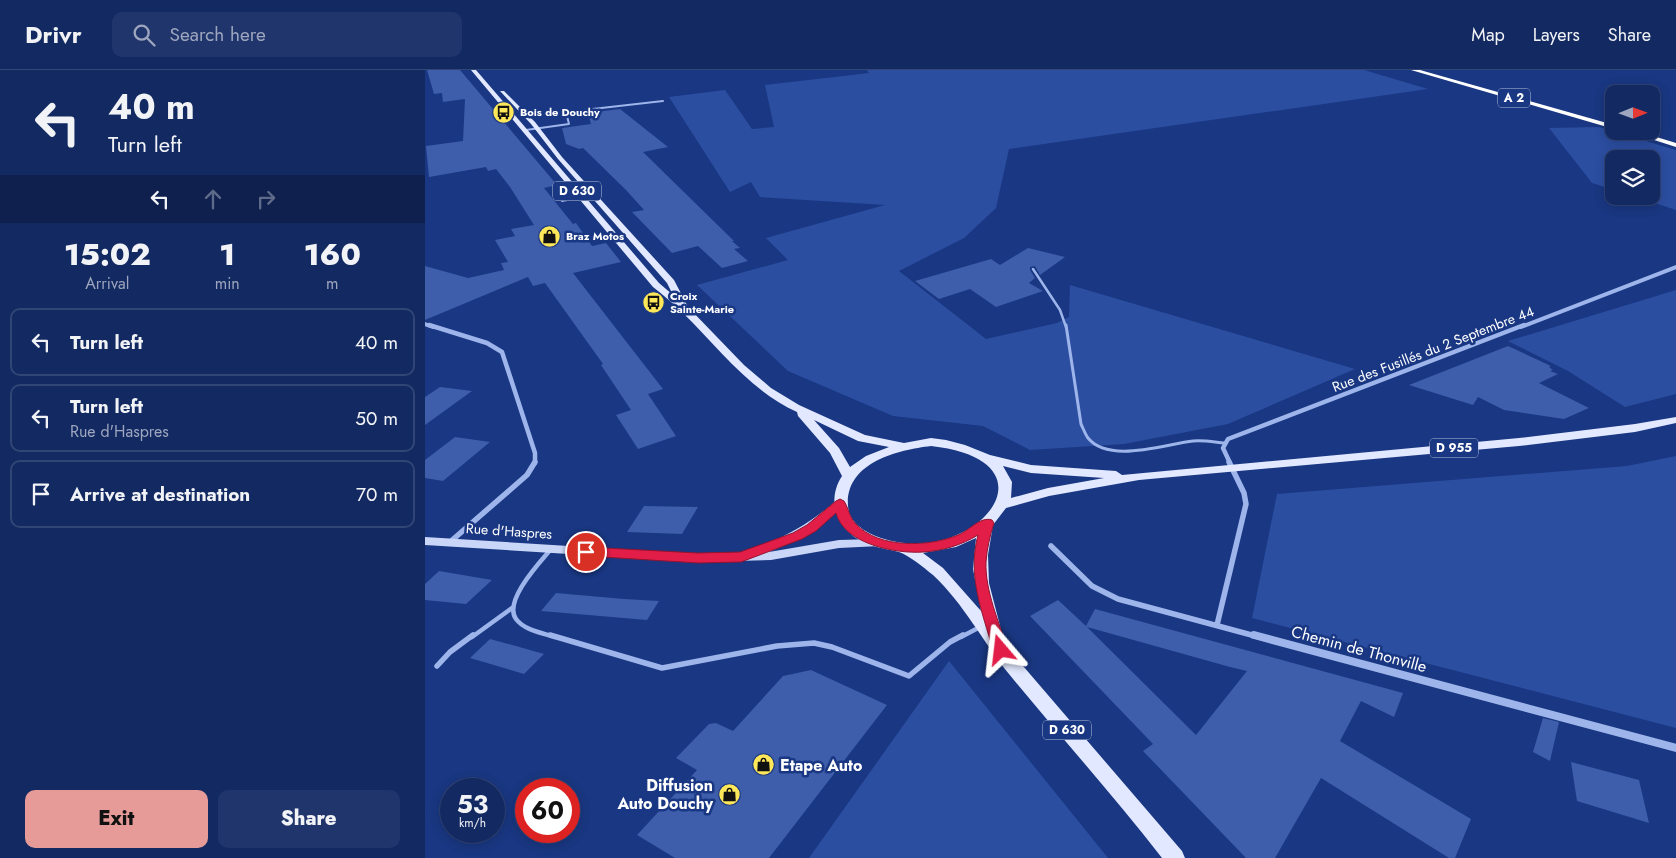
<!DOCTYPE html>
<html lang="en">
<head>
<meta charset="utf-8">
<style>
	:root { --surface:#132962; --page:#20356b; --text:#f1f3f6; --muted:#9da6be; --line:#324577; --accent:#e69b98 }
	body { margin:0; font-family:Jost,sans-serif; background:var(--page); color:var(--text); height:100vh; display:flex; flex-direction:column; font-size:19px; white-space:nowrap }
	* { box-sizing:border-box; margin:0 }
	p { font-size:16px; color:var(--muted) }
	.icon { flex:none; width:28px; height:28px; fill:none; stroke:currentColor; stroke-width:2; stroke-linecap:round; stroke-linejoin:round }
	.map { position:relative; flex:1; overflow:hidden }
	.side { display:flex; flex-direction:column; background:var(--surface); width:425px }
	.side>* { flex:none }
	.hud { background:#132962; color:var(--text); overflow:hidden }
	.needle { width:32px; rotate:89deg }
	.tools { position:absolute; left:1180px; top:15px; display:grid; gap:10px }
	.tools a { display:grid; place-items:center; width:55px; height:55px; border-radius:10px; background:var(--surface); box-shadow:0 2px 12px #0003,0 0 0 1px var(--line); font-size:25px }
	.speed { position:absolute; left:15px; top:708px; display:flex; gap:10px; font-size:25px; font-weight:700; text-align:center }
	.speed>* { display:grid; place-content:center; width:65px; height:65px; border-radius:50%; background:var(--surface); box-shadow:0 2px 12px #0003,0 0 0 1px var(--line); line-height:1 }
	.speed small { font-size:12px; font-weight:400 }
	.speed .limit { border:8px solid #d22; background:#fff; color:#111 }
	.pin { position:absolute; display:grid; place-items:center; width:42px; height:42px; color:#fff; margin:-21px; border:2px solid #fff; border-radius:50%; box-shadow:0 1px 5px #0007 }
	.me { position:absolute; width:55px; margin:-28px; rotate:343deg; stroke-linejoin:round; filter:drop-shadow(0 0 4px #0008) }
	.turn { display:flex; align-items:center; gap:18px; height:105px; padding:0 25px; font-size:22px }
	.turn .icon { width:65px; height:65px; stroke-width:2.5 }
	.turn b { display:block; font-size:35px; line-height:42px }
	.lanes { display:flex; align-items:center; height:48px; padding:0 25px; background:#0003; justify-content:center; gap:25px; direction:ltr }
	.lanes .off { opacity:.35 }
	.eta { display:flex; justify-content:space-evenly; align-items:center; height:85px; text-align:center }
	.eta b { font-size:30px; font-weight:800; line-height:35px }
	.action { display:flex; gap:10px; margin-top:auto; padding:10px 25px }
	.action a { flex:1; height:58px; border-radius:10px; background:var(--accent); color:#111; font-size:20px; font-weight:800; line-height:58px; text-align:center }
	.action a+a { background:var(--page); color:var(--text) }
	ul { padding:0; list-style:none }
	li { display:flex; align-items:center; gap:15px; height:68px; margin:0 10px 8px; padding:0 15px; border:2px solid var(--line); border-radius:10px }
	li div { flex:1 }
	li b { display:block; font-size:19px }
	li em { font-style:normal }
	header { display:flex; align-items:center; gap:30px; box-sizing:border-box; height:70px; padding:0 25px; background:var(--surface); border-bottom:1px solid var(--line) }
	header strong { font-size:24px }
	nav { display:flex; gap:28px; margin-inline-start:auto; font-size:18px }
	.search { width:350px; height:45px; background:var(--page); display:flex; align-items:center; gap:12px; box-sizing:border-box; padding:0 18px; border-radius:10px; color:var(--muted); font-size:19px }
	main { display:flex; flex:1; min-height:0 }
	.map>svg:first-child { display:block }
</style>
</head>
<body>
<header>
<strong>Drivr</strong>
<div class="search"><svg class="icon" aria-label="search" viewBox="0 0 24 24"><circle cx="10" cy="10" r="6"/><path d="M15 15l6 6"/></svg>Search here</div>
<nav><a>Map</a><a>Layers</a><a>Share</a></nav>
</header>
<main>
<section class="side">
<div class="hud">
<div class="turn"><svg class="icon" aria-label="left" viewBox="0 0 24 24"><path d="M17 20v-9H6M10 6l-5 5 5 5"/></svg><div><b>40 m</b>Turn left</div></div>
<div class="lanes"><svg class="icon" aria-label="left" viewBox="0 0 24 24"><path d="M17 20v-9H6M10 6l-5 5 5 5"/></svg><svg class="icon off" aria-label="ahead" viewBox="0 0 24 24"><path d="M12 20V5M6 11l6-6 6 6"/></svg><svg class="icon off" aria-label="right" viewBox="0 0 24 24"><path d="M7 20v-9h11M14 6l5 5-5 5"/></svg></div>
</div>
<div class="eta">
<div><b>15:02</b><p>Arrival</p></div>
<div><b>1</b><p>min</p></div>
<div><b>160</b><p>m</p></div>
</div>
<ul>
<li><svg class="icon" aria-label="left" viewBox="0 0 24 24"><path d="M17 20v-9H6M10 6l-5 5 5 5"/></svg><div><b>Turn left</b></div><em>40 m</em></li>
<li><svg class="icon" aria-label="left" viewBox="0 0 24 24"><path d="M17 20v-9H6M10 6l-5 5 5 5"/></svg><div><b>Turn left</b><p>Rue d'Haspres</p></div><em>50 m</em></li>
<li><svg class="icon" aria-label="arrive" viewBox="0 0 24 24"><path d="M6 21V4h12l-3 4 3 4H6"/></svg><div><b>Arrive at destination</b></div><em>70 m</em></li>
</ul>
<div class="action"><a>Exit</a><a>Share</a></div>
</section>
<div class="map">
<svg width="1251" height="788" viewBox="0 0 1251 788">
	<rect width="100%" height="100%" fill="#193782"/>
	<!-- green -->
	<path fill="#2c4ea1" d="M442 0H939L1003 19 584 79 571 138 539 168 474 201 561 269 632 253 644 247 645 215 930 299 803 354 699 374 605 380 558 356 468 346 363 301 272 215 363 190 341 168 460 135 335 127 326 112 305 122 244 27 300 20 327 59 349 57 340 15 444 3Z
		M1174 57 1251 80V140L1209 126H1226V89H1189V120L1167 113 1124 58Z
		M1251 220V324L1200 337 1143 301 1083 271Z
		M1251 386V658L827 548 852 424 1202 396Z
		M524 591 683 788H384Z"/>
	<!-- building -->
	<path fill="#3e5daa" fill-rule="evenodd" d="M2 0H35L132 115 119 118 148 154 151 153 167 176 181 173 196 192 148 203 238 319 223 324 251 366 213 379 191 345 206 340 176 295 178 294 120 213 108 216 103 207 0 250V196L43 208 79 200 76 193 83 192 70 170 90 166 86 159 109 155 85 117 71 99 63 101 61 97 4 107 1 76 38 71 40 29 18 32 17 23 9 24Z
		M195 39 243 77 218 82 309 171H307L315 178 309 179 323 191 297 198 273 176 247 183 207 142 219 140 201 120 158 78 154 79 141 74 137 58 166 54 163 43Z
		M603 178 640 187 615 205 610 196 605 197V200L610 208 604 213 618 221 571 237 545 219 514 229 490 211 566 189 575 195Z
		M1083 276 1126 296 1124 297 1128 300 1125 301 1133 304 1114 313 1164 338 1139 349 1079 340 1053 327 1048 335 984 315Z
		M15 317 47 321 0 355V327Z
		M30 367 65 372 18 411 0 408V390Z
		M219 436 273 437 257 464 202 462Z
		M14 501 67 510 41 534 0 530V514Z
		M131 523 199 529 234 531 222 550 116 541Z
		M633 530 661 556 670 539 978 623 969 647 936 631 915 671 1046 749 1030 788H1024L896 708 850 788H821L718 681 728 674 605 546ZM662 557 805 597 822 601 771 665Z
		M65 569 91 576 119 584 99 604 45 588Z
		M386 600 462 635 344 788H250L212 765 272 700 251 688 284 654 291 653 308 661 358 606Z
		M1118 648 1134 652 1125 691 1108 682Z
		M1146 692 1214 710 1224 753 1152 731Z"/>
	<g fill="none" stroke-linecap="round" stroke-linejoin="round">
		<!-- lane-far4 -->
		<path stroke="#9db5eb" stroke-width="2" d="M101 60 144 54 141 42 238 31
			M137 131 168 125"/>
		<!-- lane-far3 -->
		<path stroke="#9db5eb" stroke-width="2.5" d="M608 199 635 240 641 257"/>
		<!-- lane-far2 -->
		<path stroke="#9db5eb" stroke-width="3" d="M641 255 656 354C658 358 660 364 663 368 684 394 740 374 768 371 778 370 789 372 799 373"/>
		<!-- lane-far1 -->
		<path stroke="#9db5eb" stroke-width="4.5" d="M126 479C115 492 78 531 91 549 99 560 117 563 130 567
			M47 567 87 538
			M536 567 555 557"/>
		<!-- lane -->
		<path stroke="#9db5eb" stroke-width="5.5" d="M125 565 237 598 352 576 389 573 407 577 484 606 525 572 538 565
			M12 596 25 582 48 565"/>
		<!-- street-far3 -->
		<path stroke="#9db5eb" stroke-width="4" d="M0 254 8 257
			M1096 257 1251 197"/>
		<!-- street-far2 -->
		<path stroke="#9db5eb" stroke-width="4.5" d="M4 255 62 273 77 282 110 383V393
			M805 393 798 378 803 369 1099 255"/>
		<!-- street-far1 -->
		<path stroke="#9db5eb" stroke-width="5.5" d="M25 472 102 405 110 392
			M626 476 667 516 693 529 834 567
			M792 555 821 434 819 423 804 392"/>
		<!-- street -->
		<path stroke="#9db5eb" stroke-width="8" d="M829 565 1251 678"/>
		<!-- secondary -->
		<path fill="#c9d6f8" fill-rule="evenodd" d="M415 430 419 431 420 433 419 435C396 455 373 471 344 482L414 470 451 469 455 470 457 473 455 476 414 478 346 490 273 492 0 475V467L273 484 324 483 325 480C358 469 385 453 411 431Z"/>
		<!-- primary -->
		<path fill="#e1e8ff" fill-rule="evenodd" d="M46 0H51L234 213 248 225 242 213 133 89 106 54 75 21H79L110 52 137 87 249 210 263 237 319 295 346 318 374 335 440 365 479 373 506 368 521 370 540 375 565 385 606 395 691 401 697 405 1094 368 1210 354 1251 347V353L1210 362 1094 376 714 410 624 426 581 438 568 455 563 485 564 513 580 575 757 781 760 788H737C688 725 635 666 584 604 558 572 539 534 508 505 498 497 485 486 474 482 463 479 451 478 441 473 413 462 400 432 417 406L405 383 373 346 372 342C324 320 294 278 257 242 248 233 238 225 228 217ZM389 350 433 371 464 377 441 386 425 397 414 378ZM506 376C640 391 548 499 456 468 441 463 424 453 423 436 420 393 472 380 506 376ZM578 396 606 403 679 408 623 418 586 428 587 412ZM551 468 548 499 556 541 518 498 498 483 531 477Z"/>
		<!-- highway -->
		<path fill="#fff" fill-rule="evenodd" d="M986 0H995L1189 55V59Z
			M1201 61H1212L1251 73V77Z"/>
	</g>
	<!-- route -->
	<path fill="#e11d48" stroke="#92132f" d="M415 429 419 431C424 439 424 447 431 454 454 479 504 477 533 465 544 461 555 446 567 450L569 453C565 466 562 478 561 492 560 521 574 552 583 580L581 584 576 585 570 584 568 580C557 541 542 505 553 465 537 475 517 481 498 482 471 484 419 474 411 443L391 461 377 469 316 492 273 493 161 486 156 485 155 482 156 478 161 477 273 483 315 482 368 463 382 455 411 431Z"/>
	<!-- icons -->
	<defs>
		<symbol id="bus-disc" viewBox="-11 -11 22 22"><circle r="9.5" fill="#fee758" stroke="#193782"/><path d="M-5-6H5V4H4V6H2V4H-2V6H-4V4H-5ZM-3.5-4V0h7V-4ZM-3.5 1.2v1.5H-2V1.2ZM2 1.2v1.5H3.5V1.2Z" fill="#111"/></symbol>
		<symbol id="shop-disc" viewBox="-11 -11 22 22"><circle r="9.5" fill="#fee758" stroke="#193782"/><path d="M-5-2.5h2.3a2.7 3.5 0 0 1 5.4 0H5L5.5 6h-11ZM-1.5-2.5h3a1.5 2.3 0 0 0-3 0Z" fill="#111"/></symbol>
	</defs>
	<g fill-rule="evenodd">
		<use href="#bus-disc" x="66" y="30" width="25" height="25"/>
		<use href="#shop-disc" x="112" y="154" width="25" height="25"/>
		<use href="#bus-disc" x="216" y="220" width="25" height="25"/>
		<use href="#shop-disc" x="326" y="682" width="25" height="25"/>
		<use href="#shop-disc" x="292" y="712" width="25" height="25"/>
	</g>
	<g text-anchor="middle" dominant-baseline="central" stroke-width="5" stroke-linejoin="round" paint-order="stroke">
		<!-- far-poi labels -->
		<g font-size="11" font-weight="bold" fill="#fff" stroke="#193782" text-anchor="start">
			<text x="95" y="42">Bois de Douchy</text>
			<text x="141" y="166">Braz Motos</text>
			<text x="245" y="226">Croix<tspan x="245" dy="13">Sainte-Marie</tspan></text>
		</g>
		<!-- shield labels -->
		<g fill="#193782" stroke="#bac3da" stroke-width="1">
			<rect x="1073" y="18.5" width="32" height="19" rx="4"/>
			<rect x="128" y="111.5" width="48" height="19" rx="4"/>
			<rect x="1005" y="368.5" width="48" height="19" rx="4"/>
			<rect x="618" y="650.5" width="48" height="19" rx="4"/>
		</g>
		<g font-size="12" font-weight="bold" fill="#fff">
			<text x="1089" y="28">A 2</text>
			<text x="152" y="121">D 630</text>
			<text x="1029" y="378">D 955</text>
			<text x="642" y="660">D 630</text>
		</g>
		<!-- street labels -->
		<g font-size="14" fill="#fff" stroke="#193782">
			<text transform="translate(1008 279) rotate(-21)">Rue des Fusillés du 2 Septembre 44</text>
			<text transform="translate(84 461) rotate(4)">Rue d'Haspres</text>
		</g>
		<!-- near-street labels -->
		<g font-size="16" fill="#fff" stroke="#193782">
			<text transform="translate(934 579) rotate(15)">Chemin de Thonville</text>
		</g>
		<!-- near-poi labels -->
		<g font-size="16" font-weight="bold" fill="#fff" stroke="#193782" text-anchor="start">
			<text x="355" y="695">Etape Auto</text>
			<text x="288" y="715" text-anchor="end">Diffusion<tspan x="288" dy="18">Auto Douchy</tspan></text>
		</g>
	</g>
</svg>
<div class="tools">
<a><svg class="needle" viewBox="-14 -14 28 28"><path d="M0-13l5 13h-10z" fill="#e53935"/><path d="M0 13l5-13h-10z" fill="#9da6be"/></svg></a>
<a><svg class="icon" aria-label="layers" viewBox="0 0 24 24"><path d="M12 4l9 5-9 5-9-5zM3 14l9 5 9-5"/></svg></a>
</div>
<div class="speed"><div>53<small>km/h</small></div><div class="limit">60</div></div>
<div class="pin" style="left:161px;top:482px;background:#d93025"><svg class="icon" aria-label="arrive" viewBox="0 0 24 24"><path d="M6 21V4h12l-3 4 3 4H6"/></svg></div>
<svg class="me" style="left:576px;top:580px" viewBox="-20 -20 40 40"><path d="M0-17L14 15 0 8-14 15z" fill="#e11d48" stroke="#fff" stroke-width="4"/></svg>
</div>
</main>
</body>
</html>
